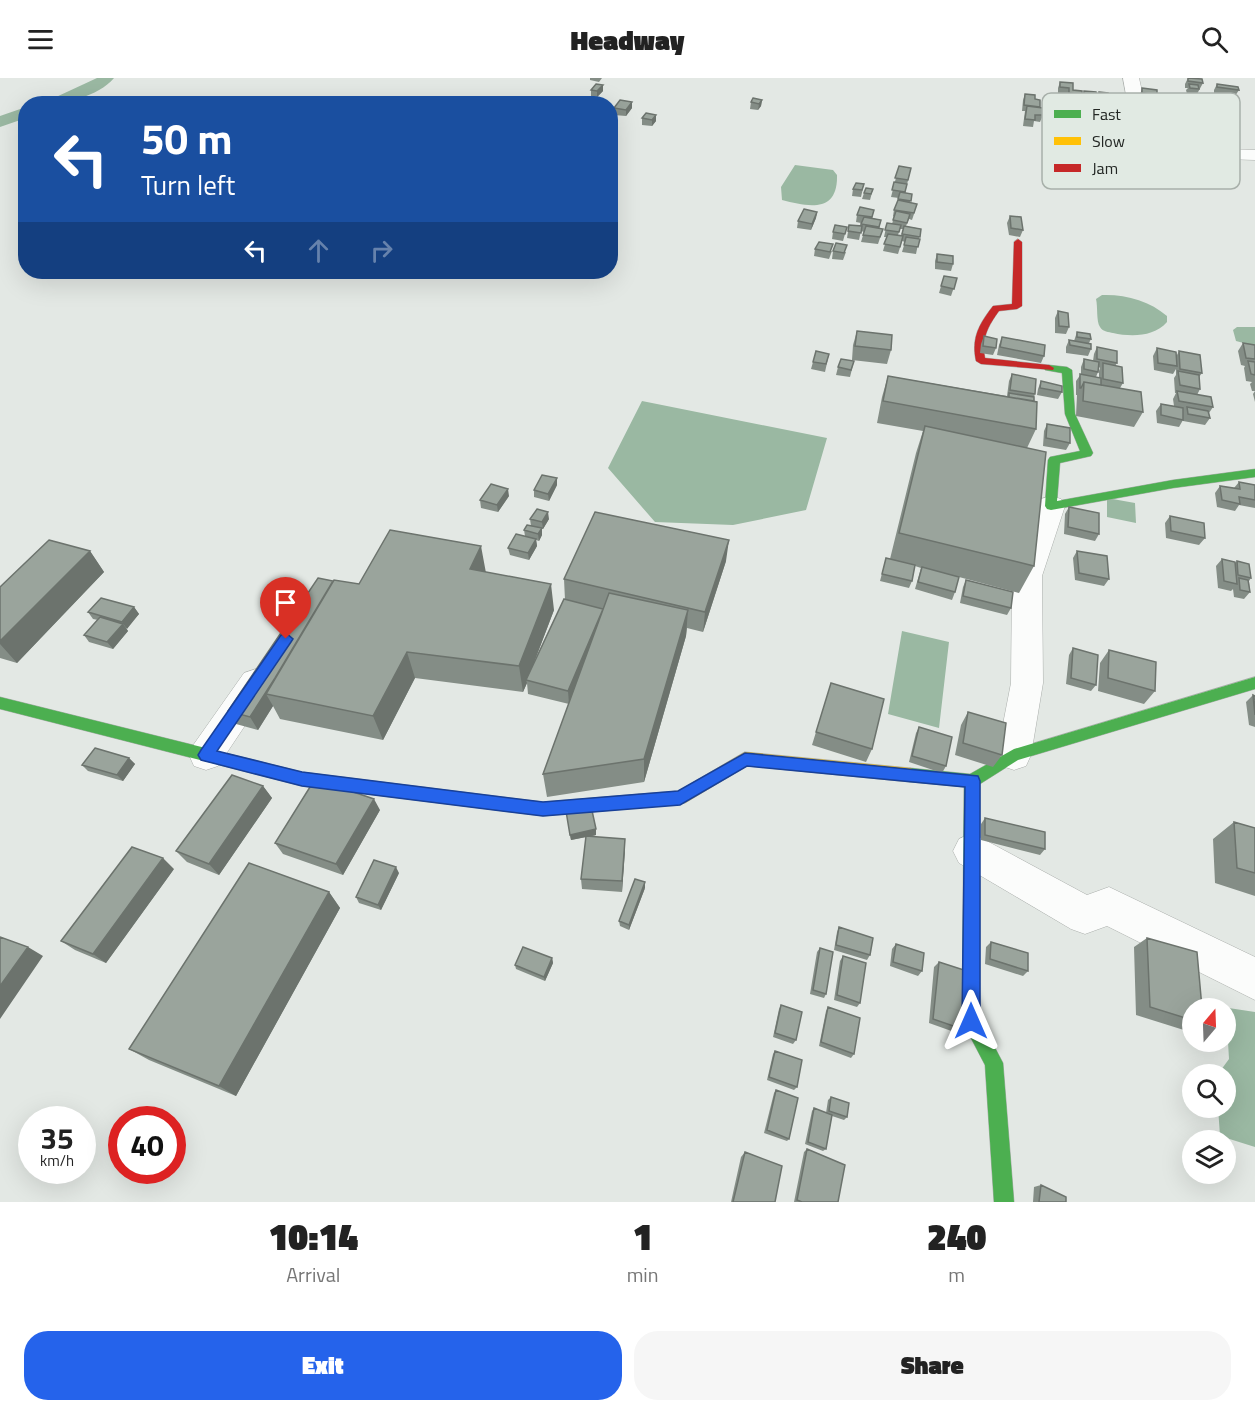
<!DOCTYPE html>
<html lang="en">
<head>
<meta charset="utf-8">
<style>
	:root { --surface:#fff; --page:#f6f6f6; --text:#222; --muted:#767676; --accent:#2563eb }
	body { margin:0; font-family:"Titillium Web",sans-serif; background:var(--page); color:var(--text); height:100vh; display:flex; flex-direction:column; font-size:22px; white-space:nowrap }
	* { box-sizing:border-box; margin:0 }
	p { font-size:20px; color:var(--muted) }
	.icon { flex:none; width:33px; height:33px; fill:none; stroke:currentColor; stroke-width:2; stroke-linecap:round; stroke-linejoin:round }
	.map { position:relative; height:1124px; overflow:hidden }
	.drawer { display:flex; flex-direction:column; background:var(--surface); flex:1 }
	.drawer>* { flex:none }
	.guide { position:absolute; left:18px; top:18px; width:600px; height:183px; border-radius:24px; box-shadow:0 6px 24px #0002; background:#1a4fa0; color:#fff; overflow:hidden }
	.needle { width:39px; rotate:19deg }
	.buttons { position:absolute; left:1182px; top:920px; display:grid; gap:12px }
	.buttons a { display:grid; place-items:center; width:54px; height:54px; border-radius:50%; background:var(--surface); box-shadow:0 6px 24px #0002; font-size:30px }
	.speed { position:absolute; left:18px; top:1028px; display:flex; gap:12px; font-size:30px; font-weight:700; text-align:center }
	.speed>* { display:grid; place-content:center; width:78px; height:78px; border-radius:50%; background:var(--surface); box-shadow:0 6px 24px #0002; line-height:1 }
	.speed small { font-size:15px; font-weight:400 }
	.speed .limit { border:9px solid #d22; background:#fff; color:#111 }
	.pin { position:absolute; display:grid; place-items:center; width:51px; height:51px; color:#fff; margin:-62px -26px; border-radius:50% 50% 50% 0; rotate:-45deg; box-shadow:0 0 6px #0007 }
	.pin .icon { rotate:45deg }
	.me { position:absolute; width:66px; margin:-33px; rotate:0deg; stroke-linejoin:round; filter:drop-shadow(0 0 4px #0008) }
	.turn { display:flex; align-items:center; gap:21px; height:126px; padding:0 24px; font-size:27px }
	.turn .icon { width:78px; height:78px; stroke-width:2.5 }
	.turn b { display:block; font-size:42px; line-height:51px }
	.lanes { display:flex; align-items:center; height:57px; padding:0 24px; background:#0003; justify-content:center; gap:30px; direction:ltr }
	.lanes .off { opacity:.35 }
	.eta { display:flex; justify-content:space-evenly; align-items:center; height:102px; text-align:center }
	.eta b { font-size:36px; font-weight:800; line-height:42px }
	.action { display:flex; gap:12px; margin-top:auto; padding:12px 24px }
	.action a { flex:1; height:69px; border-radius:24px; background:var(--accent); color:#fff; font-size:24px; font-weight:800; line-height:69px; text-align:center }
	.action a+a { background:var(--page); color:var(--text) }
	header { display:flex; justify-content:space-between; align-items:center; height:78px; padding:0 24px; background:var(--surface); font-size:27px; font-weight:800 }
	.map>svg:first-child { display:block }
</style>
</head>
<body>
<header><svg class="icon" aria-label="menu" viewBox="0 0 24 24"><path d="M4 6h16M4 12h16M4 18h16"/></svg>Headway<svg class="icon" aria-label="search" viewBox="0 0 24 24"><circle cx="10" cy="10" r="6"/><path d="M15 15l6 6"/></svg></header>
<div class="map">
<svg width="1255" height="1124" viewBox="0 0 1255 1124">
	<rect width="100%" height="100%" fill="#e3e8e4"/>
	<!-- water -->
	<path fill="#9ab8a2" d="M795 87 833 92 837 97C838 135 809 129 782 122L781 109Z
		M1102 217C1125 216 1150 223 1167 238V244C1154 259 1131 259 1113 255 1109 254 1103 254 1100 249 1096 243 1098 229 1096 221Z
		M1237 249H1255V268L1236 263 1233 252Z
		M642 323 827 360 806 432 733 447 655 444 608 390Z
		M1107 420 1135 425 1136 445 1107 439Z
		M902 553 949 564 939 650 888 636Z
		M1222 929 1255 934V1069L1220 1058 1218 1029H1226V996H1218L1229 981 1226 930Z"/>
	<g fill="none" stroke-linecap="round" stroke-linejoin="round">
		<!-- canal -->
		<path fill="#9ab8a2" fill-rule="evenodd" d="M97 0H114C98 19 64 26 41 26Z
			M26 29V40L0 49V38Z"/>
		<defs>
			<path id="street" d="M1123 0H1139L1147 36 1198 70 1255 72V82L1196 80 1182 76 1135 43 1129 33Z
				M1051 418 1061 421 1065 428 1042 498 1043 605 1031 677 1026 688 1014 692 1002 688 997 677 1011 605 1012 498 1037 428 1041 421Z
				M256 591 268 595 272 604 268 613 218 688 206 692 194 688 189 677 194 666 244 595Z
				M972 755 1087 817 1109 809 1255 879V922L1107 848 1085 856 1071 851 959 785 953 773 959 761Z"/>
			<path id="fast" d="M1049 287 1067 289 1072 292 1075 336 1093 375 1091 378 1060 385 1057 423 1173 402 1255 391V399L1173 410 1051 432 1047 431 1045 428 1048 382 1050 379 1080 373 1065 336 1062 295 1045 292 1044 290Z
				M1255 599V611L1018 682 980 706V941L1003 985 1014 1124H994L985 987 962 943 964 709 910 704 905 702 902 697 905 692 910 690 970 696 1014 671Z
				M0 619 302 694 543 724 639 716 644 718 647 723 644 728 639 730 543 738 302 708 0 631Z"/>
			<path id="slow" d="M745 674 910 690 915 692 918 697 915 702 910 704 747 688 685 725 639 730 634 728 631 723 634 718 639 716 678 713Z"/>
			<path id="jam" d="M1018 161 1022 164V228L1017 231 999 233C988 248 981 261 985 280L1049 287 1054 290 1053 292 981 286 976 283C971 260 979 246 993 228L1012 226 1014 164Z"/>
		</defs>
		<!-- street casing -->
		<use href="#street" stroke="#aaaeab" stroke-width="1"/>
		<!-- fast casing -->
		<use href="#fast" stroke="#aaaeab" stroke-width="1"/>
		<!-- slow casing -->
		<use href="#slow" stroke="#aaaeab" stroke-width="1"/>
		<!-- jam casing -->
		<use href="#jam" stroke="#aaaeab" stroke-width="1"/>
		<!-- street -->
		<use href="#street" fill="#fbfcfb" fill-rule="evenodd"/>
		<!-- fast -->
		<use href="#fast" fill="#4caf50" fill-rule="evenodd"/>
		<!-- slow -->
		<use href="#slow" fill="#ffc107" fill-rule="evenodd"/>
		<!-- jam -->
		<use href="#jam" fill="#c62828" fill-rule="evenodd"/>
	</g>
	<!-- wall -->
	<path fill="#848d86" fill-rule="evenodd" d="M590 0H602L599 4 590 2Z
		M1188 0 1203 5 1197 16 1202 20 1199 27 1190 25 1189 21 1191 17 1187 16 1186 12 1188 10H1185V6Z
		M1060 4 1082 17 1080 23 1067 22V16L1058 15V10Z
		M1217 6 1239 12 1235 18 1214 16V12Z
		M1142 10 1157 17 1156 19V26L1153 32 1141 30 1142 21H1140V17Z
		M591 12 603 13 597 19 591 18Z
		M1084 13 1097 19 1099 14 1108 19 1105 26 1096 25V20L1094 26 1082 24V19Z
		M1110 15 1121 20 1119 26 1108 25V21Z
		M1206 15 1221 22 1218 28 1204 27 1203 21Z
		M1025 16 1035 21 1040 29 1039 30 1043 37 1040 44 1034 43 1033 49 1023 48 1025 33H1022L1023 22Z
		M1224 18 1240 25 1237 31 1234 33H1230L1228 36H1222L1220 24Z
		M762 22 761 28 758 32 750 31 751 24Z
		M1199 28 1208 32 1205 39 1197 38 1196 35Z
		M614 30H632L626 38 614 37Z
		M646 35 656 43 652 48 642 47V40Z
		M899 88 911 90 905 115 912 116 910 124 915 133 912 142 909 141 906 148 921 151 916 176 902 174 905 164 902 163 898 176 883 173 887 159H884L887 145 892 146 894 139 893 138 894 132 899 120 891 119ZM900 151H903L901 158 898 157Z
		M864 106 861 119 852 118 853 111Z
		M873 111 870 122 862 121 864 115Z
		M874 132 872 140 881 142 879 151H883L878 166 861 164 864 154 861 153 859 162 847 160 849 147 860 148 861 145 856 144 857 137Z
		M817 134 816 140 811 152 797 150 798 143Z
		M1010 138 1023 152 1020 159 1009 157 1007 145Z
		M833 154 845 156 843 163 832 161Z
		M815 171 832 173 829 181 814 178Z
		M833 173 846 174 843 182 832 181Z
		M937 176 953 186 951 193 935 191V183Z
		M944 198 957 200 951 218 939 215Z
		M1058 233 1069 249 1066 256 1055 255V240Z
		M857 253 891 272 887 286 852 282 853 267Z
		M1077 254 1091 261 1089 265 1091 271 1088 278 1066 275V269L1069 262 1074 263Z
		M984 258 996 270 993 277 980 275 981 266Z
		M1002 259 1044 278 1041 285 997 277 999 267Z
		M1243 265 1255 267V324L1253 316 1255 313H1252L1250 306 1252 304 1246 303 1244 290 1245 288 1241 287 1238 273Z
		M1097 269 1117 285 1115 288 1123 305 1120 310 1143 334 1134 349 1076 338 1077 317H1076V303L1081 296V289L1084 281 1093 283 1094 276ZM1099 289 1100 290 1099 293V299H1096L1098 294Z
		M1157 270 1176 279 1179 273 1202 295 1199 299 1200 311 1197 317 1213 329 1209 335 1210 340 1205 347 1183 343V342L1179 349 1157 345 1156 333 1161 326 1174 328 1173 321 1176 315H1175L1174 300 1176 297V291L1173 296 1154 292 1153 278Z
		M829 276 825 294 811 291 813 284Z
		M854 283 850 299 836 297 838 289Z
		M1012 296 1035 316 1034 319 1036 351 1027 370 1034 488 1019 515 959 499 955 514 952 522 915 511 921 490 915 488 912 503 909 510 880 503 886 480 890 481 916 375 923 353 877 345 882 319 888 298 1007 318 1009 303Z
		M1041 303 1062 314 1058 321 1037 317 1038 311Z
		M1047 346 1070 365 1066 372 1043 368 1044 353Z
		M1239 404 1255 407V430L1239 427 1235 433 1217 429 1215 415 1220 408 1234 410Z
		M557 407 549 423 534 419V412Z
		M509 418 498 434 481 430 480 422Z
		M1069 429 1099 456 1095 463 1064 456 1065 436Z
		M1170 438 1205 460 1199 467 1166 460 1165 445Z
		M530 441H549L543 451H542V457L539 463 536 462 537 468 529 482 510 477 508 470 525 458 524 452 531 448Z
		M90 473 104 494 17 585 0 580V509Z
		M1077 473 1109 501 1104 508 1075 502 1073 480Z
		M1222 481 1235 485 1237 483 1251 500 1249 503 1250 514 1244 521 1234 519 1233 511 1231 513 1218 510 1216 488Z
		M726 483 703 554 687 550 686 558 644 704 547 719 543 696 569 626 528 616 527 605 523 614 415 600 383 662 280 641 273 628 258 652 236 646 228 633 359 506 486 494 554 532 533 587 565 522 564 501Z
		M966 502 1011 530 1007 537 960 525 963 509Z
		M134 529 139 536 126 550 128 553 113 571 89 564 84 557 98 542 93 541 88 534Z
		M1073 570 1096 607 1091 613 1066 606 1069 577Z
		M1109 572 1155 613 1144 626 1098 613 1100 585Z
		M831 605 872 671 866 684 812 667Z
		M1253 617 1255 618V649L1249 647 1246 624Z
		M968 634 1002 677 993 689 955 677 961 647Z
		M919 649 946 688 942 695 909 684 916 655Z
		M129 680 135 686 123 703 88 693 82 687Z
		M263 708 272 720 219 797 187 784 176 773Z
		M380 732 343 797 283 776 275 765Z
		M566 733 596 757 589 759 625 761 622 814 582 811 581 801 586 759 571 762Z
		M985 740 1045 771 1040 777 981 762V746Z
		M1234 744 1255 750V818L1215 805 1213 761Z
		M174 791 106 885 75 872 61 863Z
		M399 795 381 832 359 825 356 819Z
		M645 810 629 852 620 848 619 843Z
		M329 814 340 830 236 1018 149 982 129 971Z
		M839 849 870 877 867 882 834 872 837 854Z
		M1147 860 1192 930V950L1187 953 1136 937 1134 869Z
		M991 864 1028 893 1023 898 985 886 986 869Z
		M896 866 922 893 918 898 890 888 892 871Z
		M820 870 826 916 824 920 810 916 817 874Z
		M843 878 860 925 857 929 834 922 840 883Z
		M552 880 553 885 545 903 516 891 515 887Z
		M939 884 962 951 957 955 929 945 934 889Z
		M781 927 796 962 793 966 773 959 779 931Z
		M828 929 854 976 851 980 819 968 826 933Z
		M775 973 797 1009 794 1012 767 1002 773 976Z
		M776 1012 789 1061 787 1063 764 1055 774 1015Z
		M831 1019 847 1039 844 1042 832 1038 826 1071 823 1073 805 1066 812 1033 814 1030 826 1035 828 1022Z
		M807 1071 838 1124H794L804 1074Z
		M745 1074 775 1124H731L741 1079Z
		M1041 1107 1066 1124H1033L1034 1109Z"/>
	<!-- shaded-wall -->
	<path fill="#6c736d" d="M603 7V13L597 19V13Z
		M762 22 761 28 758 32 759 26Z
		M632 24V30L626 38V32Z
		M656 37V43L652 48V42Z
		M817 134 816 140 811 152 812 146Z
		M557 400V407L549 423 548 416Z
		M508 411 509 418 498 434 497 427Z
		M548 434 549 441 543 451 542 444Z
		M542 450V457L539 463 538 456Z
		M536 461 537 468 529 482 528 475Z
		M729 462 726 483 703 554 705 534Z
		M481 468 486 495 470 491Z
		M90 473 104 494 17 585 0 566V563Z
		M338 504 266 616 273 628 258 652 250 639Z
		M551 506 554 532 527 603 526 602 527 605 523 614 519 588Z
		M134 529 139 536 127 551 122 544Z
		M603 531 569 626 568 613Z
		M688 532 686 558 644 704V681Z
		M123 546 128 553 113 571 107 564Z
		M407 574 415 600 383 662 373 638Z
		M129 680 135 686 123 703 117 697Z
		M263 708 272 720 219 797 209 786Z
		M374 721 380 732 343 797 336 786Z
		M596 751V757L571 762 570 757Z
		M625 761V773L622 814V803Z
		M163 780 174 791 106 885 93 876Z
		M396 789 399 795 381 832 378 827Z
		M645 804V810L629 852V847Z
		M329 814 340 830 236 1018 219 1008Z
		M28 869 43 878 0 941V908Z
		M552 880 553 885 545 903 544 899Z"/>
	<!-- building -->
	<path fill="#9aa49c" stroke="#6c736d" stroke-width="1.5" d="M1188 0 1202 1 1203 5 1188 3Z
		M1060 4 1073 5V12L1082 13V17L1069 15V10L1060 9Z
		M596 6 603 7 597 13 591 12Z
		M1189 6 1198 7 1199 11 1190 10Z
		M1217 6 1238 9 1239 12 1217 9Z
		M1142 10 1157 12V17L1142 15Z
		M1084 13 1096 14 1097 19 1084 18Z
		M1099 14 1108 15V19L1099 18Z
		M1025 16 1035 17V21L1040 22V29L1024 27Z
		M753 20 762 22 759 26 751 24Z
		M620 22 632 24 626 32 614 30Z
		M1027 28 1043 30V37H1035V42L1025 41Z
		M646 35 656 37 652 42 642 40Z
		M899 88 911 90 908 102 895 100Z
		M894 104 907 106 905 114 892 112Z
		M856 105 864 106 862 112 853 111Z
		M866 110 873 111 871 116 864 115Z
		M900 114 912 116 911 123 898 121Z
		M898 122 917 126 914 135 894 132Z
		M860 129 874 132 872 139 857 137Z
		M804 131 817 134 812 146 798 143Z
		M896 133 910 136 907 145 893 142Z
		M1010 138 1021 139 1023 152 1011 150Z
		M864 139 881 142 879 149 861 146Z
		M887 145 901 147 899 154 885 152Z
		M835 147 847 149 845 156 833 154Z
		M849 147 862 148 861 155 848 153Z
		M866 148 883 151 880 159 863 157Z
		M904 148 921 151 920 159 902 156Z
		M888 156 903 158 900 169 884 166Z
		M906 159 920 161 918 169 904 167Z
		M819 164 833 166 830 174 815 171Z
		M836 165 847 167 844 175 833 173Z
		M937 176 953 178V186L937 184Z
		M944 198 957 200 954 211 941 208Z
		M1058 233 1068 235 1069 249 1059 248Z
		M857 253 892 257 891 272 855 268Z
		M1077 254 1090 256 1091 261 1077 259Z
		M984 258 997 261 996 270 983 268Z
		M1002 259 1045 267 1044 278 1000 269Z
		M1069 262 1091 266V271L1070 267Z
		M1243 265 1255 267V281L1246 280Z
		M1097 269 1117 273V285L1097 281Z
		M1157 270 1176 274 1177 288 1158 285Z
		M816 273 829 276 826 286 813 284Z
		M1179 273 1200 277 1202 295 1180 291Z
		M841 281 854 283 851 292 838 289Z
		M1084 281 1099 284 1098 294 1084 291Z
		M1248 283 1255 284V297L1251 296Z
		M1103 285 1122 289 1123 305 1103 301Z
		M1178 293 1199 297 1200 311 1180 307Z
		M1012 296 1036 301 1035 316 1010 312Z
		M1080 296 1101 300V307L1084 304 1081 310H1080Z
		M888 298 1037 324 1036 351 883 323Z
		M1041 303 1062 308V314L1040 310Z
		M1084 304 1141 314 1143 334 1083 323Z
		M1177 313 1211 319 1213 329 1179 323Z
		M1009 315 1034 319V323L1009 319Z
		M1161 326 1183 330V342L1161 337Z
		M1187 329 1208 333 1210 340 1188 336Z
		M1047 346 1070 350V365L1046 360Z
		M925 348 1046 374 1034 488 899 455Z
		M542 397 557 400 548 416 534 412Z
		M1239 404 1255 407V422L1239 419 1240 426 1222 422 1220 408 1240 411Z
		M491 406 508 411 497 427 480 422Z
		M1069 429 1099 435V456L1068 449Z
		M537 431 548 434 542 444 530 441Z
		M595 434 729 462 705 534 564 501Z
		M1170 438 1204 445 1205 460 1171 453Z
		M527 447 542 450 538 456 524 452Z
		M390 452 481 468 470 491 551 506 519 588 407 574 373 638 266 616 334 502 359 506Z
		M516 456 536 461 528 475 508 470Z
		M49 462 90 473 0 563V509Z
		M1077 473 1107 478 1109 501 1079 495Z
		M886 480 915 487 912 503 882 496Z
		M1222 481 1235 484 1237 506 1224 503Z
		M1237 483 1249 486 1251 500 1238 497Z
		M922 489 959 499 955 514 918 504Z
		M318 500 333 503 275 600 250 639 228 633Z
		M1239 500 1248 502 1250 514 1240 512Z
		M966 502 1013 514 1011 530 963 518Z
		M609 515 688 532 644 681 543 696Z
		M101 520 134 529 122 544 88 534Z
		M564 521 603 531 568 613 526 602Z
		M100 539 123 546 107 564 84 557Z
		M1073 570 1098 577 1096 607 1071 600Z
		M1109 572 1156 584 1155 613 1108 600Z
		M831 605 884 621 872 671 816 654Z
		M1253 617 1255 618V637Z
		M968 634 1006 645 1002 677 963 665Z
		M919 649 952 659 946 688 912 678Z
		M95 670 129 680 117 697 82 687Z
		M232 697 263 708 209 786 176 773Z
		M315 701 374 721 336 786 275 765Z
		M591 728 596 751 570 757 566 733Z
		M985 740 1045 754V771L985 757Z
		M1234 744 1255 750V795L1237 790Z
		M586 758 625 761 622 803 581 801Z
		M132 769 163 780 93 876 61 863Z
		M374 782 396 789 378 827 356 819Z
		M249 785 329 814 219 1008 129 971Z
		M635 801 645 804 629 847 619 843Z
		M839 849 873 860 870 877 836 867Z
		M0 859 28 869 0 908Z
		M1147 860 1197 874 1202 930H1192V942L1150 929Z
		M991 864 1028 875V893L990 881Z
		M896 866 924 875 922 893 893 884Z
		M523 869 552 880 544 899 515 887Z
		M820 870 833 874 826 916 813 912Z
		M843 878 866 885 860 925 837 917Z
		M939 884 967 893 962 951 933 941Z
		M781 927 802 934 796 962 775 955Z
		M828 929 860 940 854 976 821 964Z
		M775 973 802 982 797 1009 769 999Z
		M776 1012 798 1020 789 1061 767 1052Z
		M831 1019 849 1025 847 1039 829 1033Z
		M814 1030 832 1037 826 1071 808 1064Z
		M807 1071 845 1087 838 1124H802L797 1122Z
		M745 1074 782 1088 775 1124H733Z
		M1041 1107 1066 1119V1124H1039Z"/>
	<!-- route -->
	<path fill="#2563eb" stroke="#184099" stroke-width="1.5" d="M286 555 293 561 291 564 217 673 302 694 543 724 678 713 745 675 978 698 980 703V943L977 949 971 952 964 949 962 943 965 709 747 688 680 727 543 738 302 708 201 682 198 677 201 672 281 557Z"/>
	<!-- legend -->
	<rect x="1042" y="15" width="198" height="96" rx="9" fill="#e1eae3" stroke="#a8b0aa" stroke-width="1.5"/>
	<rect x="1054" y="32" width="27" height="8" fill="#4caf50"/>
	<rect x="1054" y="59" width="27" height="8" fill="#ffc107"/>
	<rect x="1054" y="86" width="27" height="8" fill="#c62828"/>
	<g font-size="16" fill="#232724">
		<text x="1092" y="42">Fast</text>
		<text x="1092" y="69">Slow</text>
		<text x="1092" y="96">Jam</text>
	</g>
</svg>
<div class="buttons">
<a><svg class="needle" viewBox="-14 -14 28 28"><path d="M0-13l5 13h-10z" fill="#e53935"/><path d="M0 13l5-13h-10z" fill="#767676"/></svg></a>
<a><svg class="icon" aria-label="search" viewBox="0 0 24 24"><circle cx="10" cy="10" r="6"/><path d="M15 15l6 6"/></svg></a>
<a><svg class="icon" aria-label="layers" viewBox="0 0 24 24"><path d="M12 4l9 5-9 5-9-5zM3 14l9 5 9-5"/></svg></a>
</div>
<div class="speed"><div>35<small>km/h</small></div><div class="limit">40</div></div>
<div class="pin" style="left:286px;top:561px;background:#d93025"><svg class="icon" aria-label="arrive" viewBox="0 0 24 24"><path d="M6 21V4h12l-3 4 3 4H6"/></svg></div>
<svg class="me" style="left:971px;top:943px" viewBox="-20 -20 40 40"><path d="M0-17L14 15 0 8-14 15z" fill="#2563eb" stroke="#fff" stroke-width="4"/></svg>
<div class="guide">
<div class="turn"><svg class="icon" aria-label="left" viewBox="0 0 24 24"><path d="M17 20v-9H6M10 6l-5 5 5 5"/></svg><div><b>50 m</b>Turn left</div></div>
<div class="lanes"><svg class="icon" aria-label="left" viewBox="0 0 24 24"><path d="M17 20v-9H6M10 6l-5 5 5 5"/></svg><svg class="icon off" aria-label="ahead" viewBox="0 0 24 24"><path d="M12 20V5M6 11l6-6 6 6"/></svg><svg class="icon off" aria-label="right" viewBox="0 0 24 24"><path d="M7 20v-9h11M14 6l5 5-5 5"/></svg></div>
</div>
</div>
<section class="drawer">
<div class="eta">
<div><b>10:14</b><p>Arrival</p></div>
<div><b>1</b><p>min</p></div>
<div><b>240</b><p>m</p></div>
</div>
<div class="action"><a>Exit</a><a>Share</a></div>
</section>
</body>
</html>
